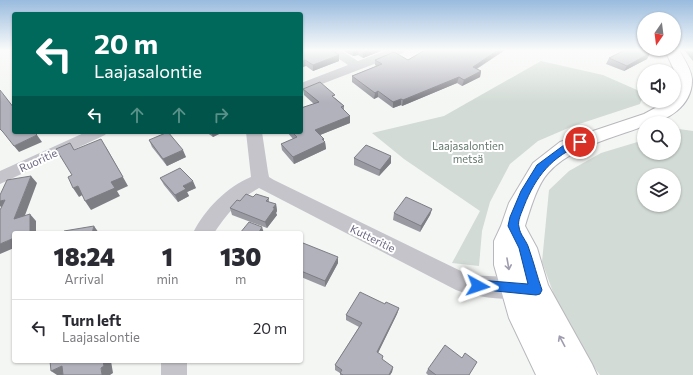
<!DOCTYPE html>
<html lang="en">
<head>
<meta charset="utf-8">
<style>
	:root { --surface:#fff; --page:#f2f2f3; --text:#2b2b33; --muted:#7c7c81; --line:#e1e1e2 }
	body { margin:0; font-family:Commissioner,sans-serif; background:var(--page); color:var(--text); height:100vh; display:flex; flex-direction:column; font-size:15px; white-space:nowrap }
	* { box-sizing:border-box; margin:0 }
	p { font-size:13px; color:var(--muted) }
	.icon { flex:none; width:22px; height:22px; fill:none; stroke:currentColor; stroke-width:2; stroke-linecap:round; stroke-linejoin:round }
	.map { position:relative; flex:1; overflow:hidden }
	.panel { position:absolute; left:12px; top:231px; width:291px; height:132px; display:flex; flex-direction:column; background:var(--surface); border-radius:4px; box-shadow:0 1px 3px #0004 }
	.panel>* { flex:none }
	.hud { position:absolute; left:12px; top:12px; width:291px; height:122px; border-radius:4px; box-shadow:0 1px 3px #0004; background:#00695c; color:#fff; overflow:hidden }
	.needle { width:26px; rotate:194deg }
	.tools { position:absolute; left:637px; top:12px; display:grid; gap:8px }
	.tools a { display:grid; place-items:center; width:44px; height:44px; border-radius:50%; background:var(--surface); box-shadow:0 1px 3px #0004; font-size:20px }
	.pin { position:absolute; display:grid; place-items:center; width:34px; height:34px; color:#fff; margin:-17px; border:2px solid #fff; border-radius:50%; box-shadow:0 1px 4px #0007 }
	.me { position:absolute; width:44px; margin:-22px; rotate:95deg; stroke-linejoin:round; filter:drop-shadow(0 0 3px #0008) }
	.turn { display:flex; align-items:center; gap:14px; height:84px; padding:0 16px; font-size:18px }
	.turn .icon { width:52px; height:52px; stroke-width:2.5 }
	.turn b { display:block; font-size:28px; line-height:34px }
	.lanes { display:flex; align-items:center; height:38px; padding:0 16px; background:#0003; justify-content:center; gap:20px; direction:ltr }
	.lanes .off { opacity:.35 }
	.eta { display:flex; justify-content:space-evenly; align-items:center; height:68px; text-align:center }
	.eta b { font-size:24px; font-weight:800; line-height:28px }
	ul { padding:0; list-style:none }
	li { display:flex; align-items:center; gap:12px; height:56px; padding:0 16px; border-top:1px solid var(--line) }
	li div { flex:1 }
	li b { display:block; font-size:15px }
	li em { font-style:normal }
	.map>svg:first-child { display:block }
</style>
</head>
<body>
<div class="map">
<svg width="693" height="375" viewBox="0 0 693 375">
	<rect width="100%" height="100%" fill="#f4f6f3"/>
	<!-- green -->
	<path fill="#d2dbd5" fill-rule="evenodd" d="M541 61 603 75 644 93 640 104 573 126 538 141 510 164 490 202 482 231 479 266 452 263 480 211 404 159 372 133 444 116Z
		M679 129 693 131V375H600L587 358 561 314 542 262 549 190 569 171 601 153 644 140V153H674V131ZM644 175H674V205H644Z"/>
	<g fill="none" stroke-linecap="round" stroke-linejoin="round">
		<defs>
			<path id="major" d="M665 50H679C684 59 691 69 692 79 693 105 667 123 644 123V126C613 138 571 147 548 173 537 185 530 210 525 226L537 248 548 285 592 364 597 375H536L509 318 494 265V241L501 226 509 203 533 163 560 142 644 114 668 101H674L676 79 674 70Z"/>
		</defs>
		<!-- major casing -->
		<use href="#major" stroke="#b8b7bd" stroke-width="2"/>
		<!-- minor -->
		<path fill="#c4c4ca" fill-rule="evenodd" d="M326 50H340L358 61 388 50H405L403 53 301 92V83L348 65Z
			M86 132H107L105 135 0 184V171Z
			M246 132H262L268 172 269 177 274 180 467 274C488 278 513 274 533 282L536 289 533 296C516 303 474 297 456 290L259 188C240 198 226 215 214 233H193C205 209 227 187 251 177Z
			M161 361H187V375H161Z"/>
		<!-- major -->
		<use href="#major" fill="#fff" fill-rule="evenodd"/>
	</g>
	<!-- wall -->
	<path fill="#9999a2" d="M301 50 339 61 313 71 306 66Z
		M342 50H382L381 51 363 58 358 55 353 56Z
		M425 50H505L477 69 481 71 480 77 462 86 457 83 402 106 401 105 393 108 378 97 374 99 352 82V76L376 66 375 65V60H408Z
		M684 50H693V61Z
		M650 53 647 59 624 71 606 64 609 58Z
		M303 89 335 98 344 106V110L350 123 320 135 324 139V141L325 142 326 149 294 164 282 150 281 144 293 139 287 132H301L314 104 304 95Z
		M206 132H223L213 137Z
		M149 140 186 157 167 166 152 147Z
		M391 156V163L379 176 354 165V158Z
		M160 178 196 188 187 192 189 196 178 202 164 185Z
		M253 197 269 198V202L276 204 277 211 276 213 277 215 267 228 232 215 230 208 240 201Z
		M432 209 430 215 420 232 393 220 394 213Z
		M301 245 338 263 325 287 301 277Z
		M385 304 399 308 397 314 378 353 382 360 393 367 392 372 390 375H340V373L335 370V365L359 327 346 320V315Z
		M428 369 469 375H428L426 373Z"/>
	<!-- shaded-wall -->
	<path fill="#7d7d84" d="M10 50H14V55Z
		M353 50H358V55L353 56Z
		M368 50H382L381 51 363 58V52Z
		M498 50H505L471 72 473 67Z
		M650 53 647 59 624 71 627 66Z
		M339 55V61L313 71V65Z
		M305 60 306 66 301 68V62Z
		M481 71 480 77 462 86 464 80Z
		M459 77 457 83 402 106 403 100Z
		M378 91V97L374 99 375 93Z
		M401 99V105L393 108V102Z
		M350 116V123L315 137V130Z
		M63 132H70L65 134Z
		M211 132H223L213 137Z
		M37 135 42 142 19 152 14 146Z
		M322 139H324V143L325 142 326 149 294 164 293 157Z
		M106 147 128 186 117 191 120 196 91 210 85 201 111 182Z
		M183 150 186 157 167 166 163 159Z
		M391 156V163L379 176 380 170Z
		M31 176 37 183 21 226 14 219Z
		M193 181 196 188 187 192 189 196 178 202 175 195 183 186Z
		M78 186 84 194 79 197 73 188Z
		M5 200 3 209 0 206V201Z
		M276 204 277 211 276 213 277 215 267 228 265 222Z
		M432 209 430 215 420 232 421 226Z
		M30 214 36 221V233H27Z
		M94 226 99 233H92Z
		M262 227 264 233H259V232Z
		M14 238V248L0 254V244Z
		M338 257V263L325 287V281Z
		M399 308 397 314 376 357 377 352Z
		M103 361H111L113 373 110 375H102L101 368Z
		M62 366 68 375H57L51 371Z
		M393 367 392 372 390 375H389Z"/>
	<!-- building -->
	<path fill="#b2b2bc" stroke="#7d7d84" d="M301 50H332L339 55 313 65 305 60 301 62Z
		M360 50H368L363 52Z
		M425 50H498L473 67 481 71 464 80 459 77 403 100 401 99 393 102 378 91 375 93 352 76 382 64 375 60 394 52 408 60Z
		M625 50H642L650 53 627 66 609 58Z
		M320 82 335 95 332 96 344 106 341 107 350 116 315 130 324 139H322L325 142 293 157 281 144 297 137 292 132H301V108L319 102 303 89Z
		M0 90 14 108V132H34L37 135 14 146 3 132 0 129Z
		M168 132 183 150 163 159 149 140Z
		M101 139 123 177 111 182 115 188 85 201 78 186 73 188 68 177 72 175 56 149 70 143 74 150Z
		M366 145 391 156 380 170 354 158Z
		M180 168 193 181 183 186 186 189 175 195 160 178Z
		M31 176 14 219 30 214V232L27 233H14V238L0 244V210L5 200 0 201V195L7 180Z
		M246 194 253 197 256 194 269 198 266 201 276 204 273 208H275L265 222 230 208 237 200 240 201Z
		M406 197 432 209 421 226 394 213Z
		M249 222 262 227 259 232 262 233H240Z
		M94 226 92 233H63L64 231Z
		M303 243 338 257 325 281 301 271V245Z
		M360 292 385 304 386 302 399 308 377 352 383 356 382 359 393 367 389 375H343L340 373 342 370 335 365 362 323 346 315Z
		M445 345 462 358 465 353 477 362 469 375H436L428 369Z
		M50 361H103L104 366 101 368 102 375H63L62 366 51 371Z"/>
	<!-- one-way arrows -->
	<defs><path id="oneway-shaft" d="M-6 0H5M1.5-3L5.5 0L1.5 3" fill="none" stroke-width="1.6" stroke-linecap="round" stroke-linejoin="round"/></defs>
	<g stroke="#9e9cae">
		<use href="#oneway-shaft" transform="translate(508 264) rotate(80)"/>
		<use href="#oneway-shaft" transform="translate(562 341) rotate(-118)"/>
	</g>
	<!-- sky -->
	<linearGradient id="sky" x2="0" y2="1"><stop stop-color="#99bbde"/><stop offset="0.49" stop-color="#fafbfa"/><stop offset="1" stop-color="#fafbfa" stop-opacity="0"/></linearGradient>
	<rect width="693" height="102" fill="url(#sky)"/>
	<!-- route -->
	<path fill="#1a73e8" stroke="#114b97" d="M580 140 584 142 583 144C552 156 536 176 524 206 522 212 517 221 519 227 520 235 527 241 529 249 534 263 537 276 542 290L540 294 536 295 475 289 473 286 475 282 478 280 528 284 519 248 508 226 510 217 521 191 537 165 564 145Z"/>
	<g text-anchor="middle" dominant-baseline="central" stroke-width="4" stroke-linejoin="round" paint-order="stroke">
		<!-- park labels -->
		<g font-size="11" fill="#657a6f" stroke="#fff">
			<text x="468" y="145">Laajasalontien<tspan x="468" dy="13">metsä</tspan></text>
		</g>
		<!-- street labels -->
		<g font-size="11" fill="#6a6782" stroke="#fff">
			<text transform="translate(38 160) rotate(-25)">Ruoritie</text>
			<text transform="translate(373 238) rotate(26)">Kutteritie</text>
		</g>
	</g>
</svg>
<div class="tools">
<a><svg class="needle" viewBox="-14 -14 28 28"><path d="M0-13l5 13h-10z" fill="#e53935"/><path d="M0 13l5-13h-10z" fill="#7c7c81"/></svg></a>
<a><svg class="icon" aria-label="sound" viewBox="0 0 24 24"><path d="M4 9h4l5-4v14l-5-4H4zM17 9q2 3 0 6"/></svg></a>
<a><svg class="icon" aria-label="search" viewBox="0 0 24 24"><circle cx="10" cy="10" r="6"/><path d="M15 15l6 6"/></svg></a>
<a><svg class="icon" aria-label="layers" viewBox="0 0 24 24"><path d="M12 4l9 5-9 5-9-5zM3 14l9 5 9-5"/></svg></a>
</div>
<div class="pin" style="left:580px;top:142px;background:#d93025"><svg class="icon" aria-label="arrive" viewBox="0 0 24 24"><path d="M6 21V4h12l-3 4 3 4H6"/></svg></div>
<svg class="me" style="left:478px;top:286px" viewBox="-20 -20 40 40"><path d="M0-17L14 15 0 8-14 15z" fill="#1a73e8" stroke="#fff" stroke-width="4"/></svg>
<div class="hud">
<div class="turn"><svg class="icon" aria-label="left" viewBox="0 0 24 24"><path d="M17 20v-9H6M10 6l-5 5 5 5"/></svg><div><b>20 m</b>Laajasalontie</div></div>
<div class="lanes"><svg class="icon" aria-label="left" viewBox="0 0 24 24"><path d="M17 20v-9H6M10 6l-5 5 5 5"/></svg><svg class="icon off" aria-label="ahead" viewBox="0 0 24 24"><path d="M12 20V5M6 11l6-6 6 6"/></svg><svg class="icon off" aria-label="ahead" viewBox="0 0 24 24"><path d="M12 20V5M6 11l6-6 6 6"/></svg><svg class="icon off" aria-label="right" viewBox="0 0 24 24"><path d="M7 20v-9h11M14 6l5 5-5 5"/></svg></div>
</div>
<section class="panel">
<div class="eta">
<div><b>18:24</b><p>Arrival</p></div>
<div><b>1</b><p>min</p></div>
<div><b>130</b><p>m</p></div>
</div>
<ul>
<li><svg class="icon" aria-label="left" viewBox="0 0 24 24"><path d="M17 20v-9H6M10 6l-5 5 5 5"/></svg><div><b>Turn left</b><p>Laajasalontie</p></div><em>20 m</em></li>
</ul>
</section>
</div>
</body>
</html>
